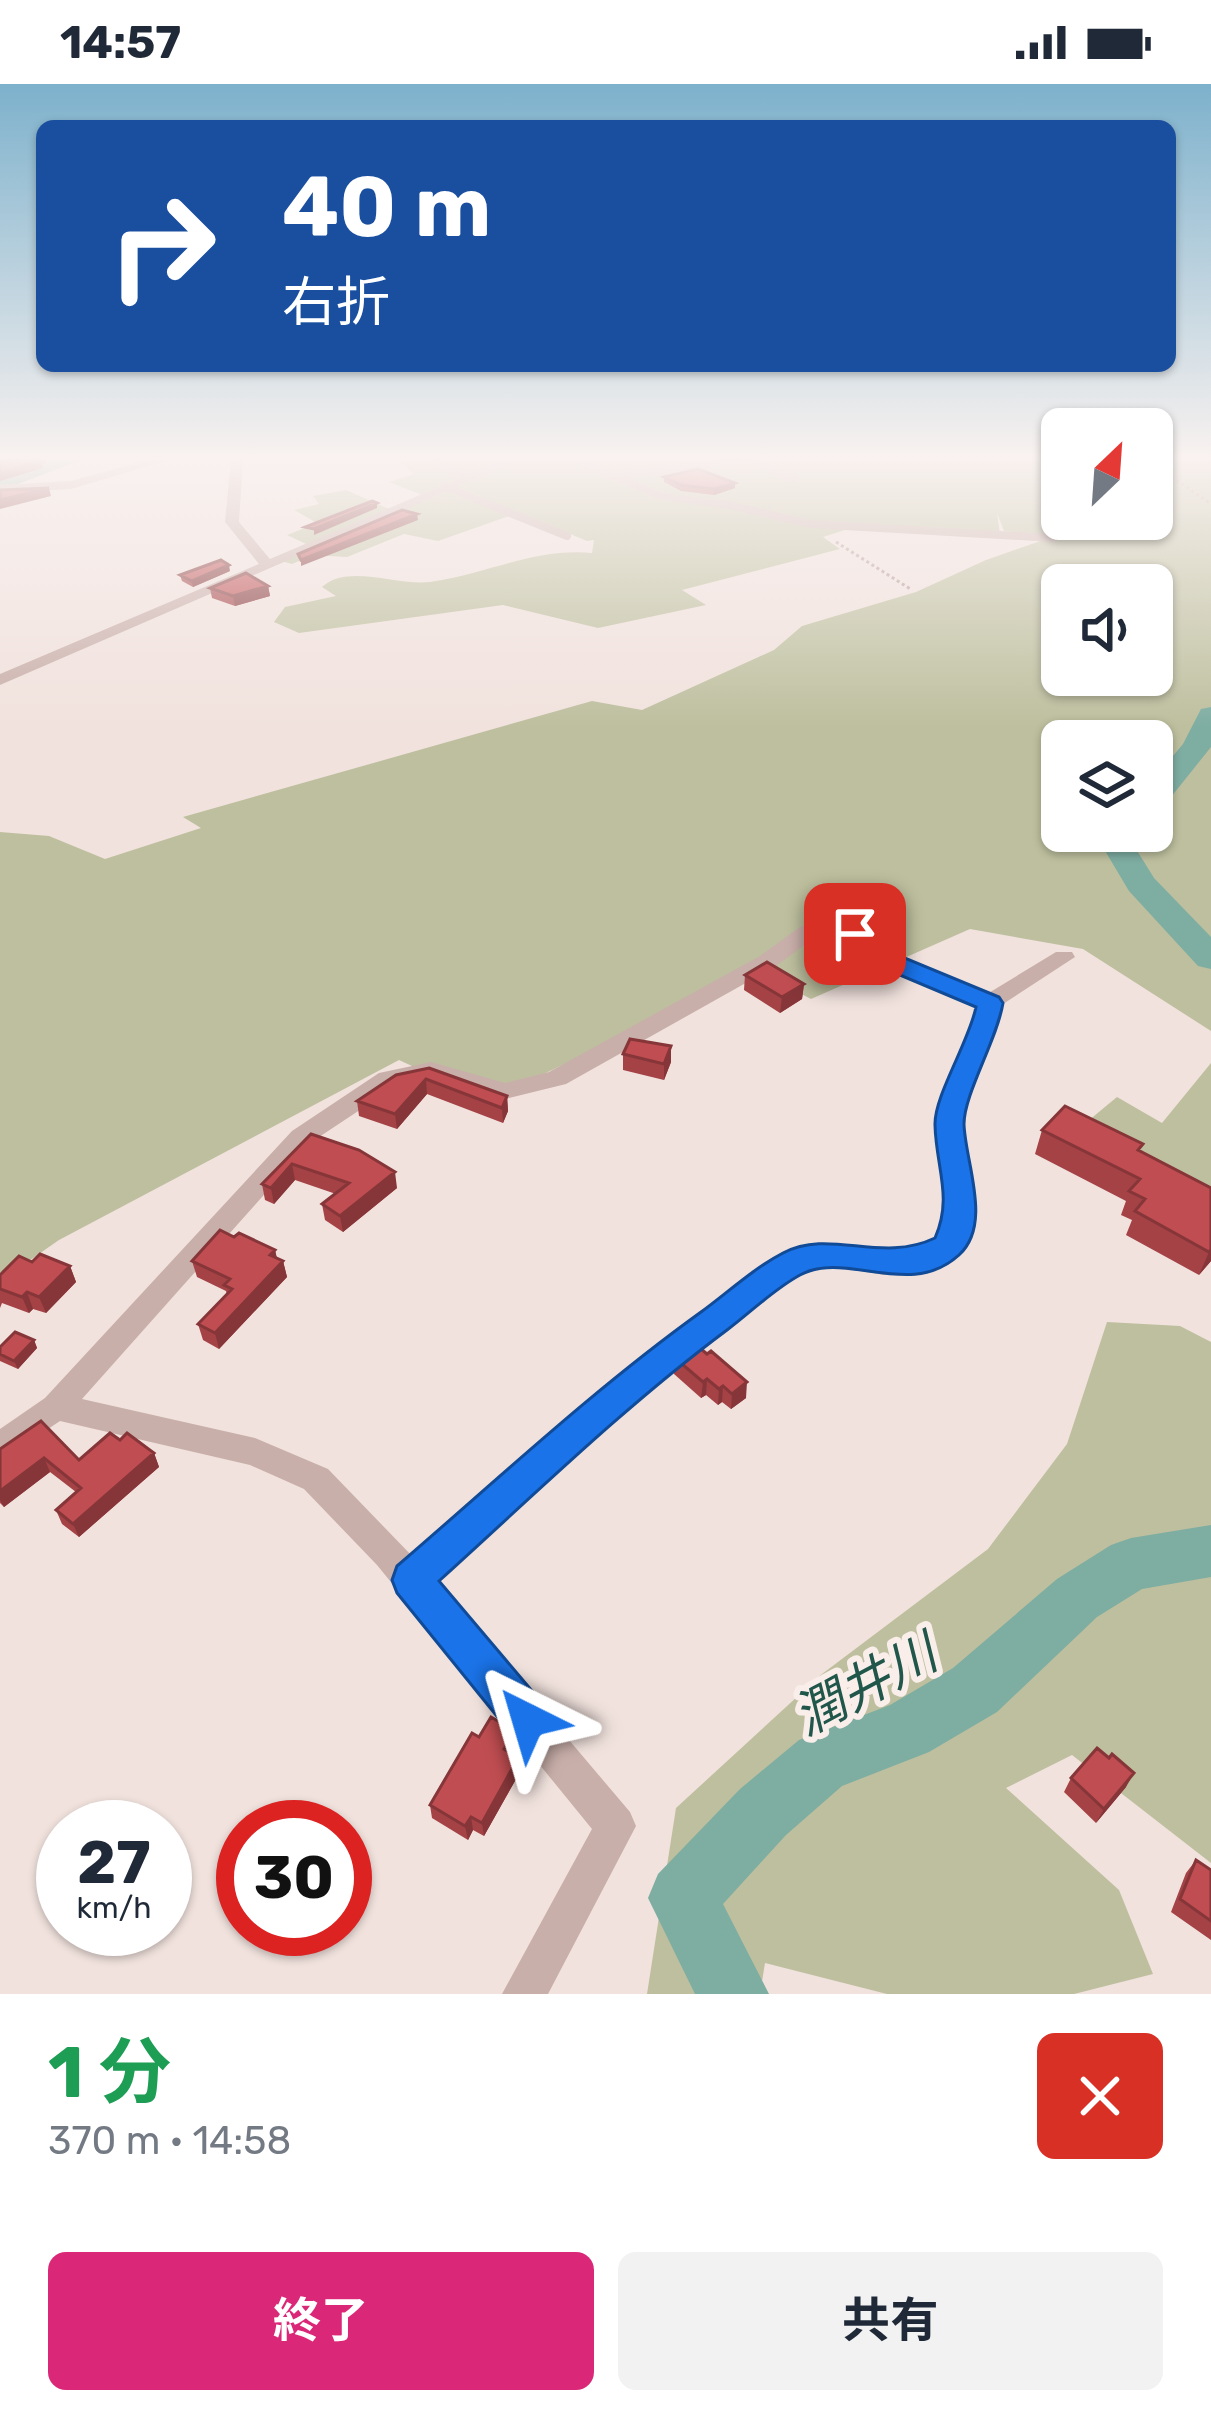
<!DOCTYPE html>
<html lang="ja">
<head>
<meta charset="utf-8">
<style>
	:root { --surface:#fff; --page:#f2f2f3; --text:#1f2937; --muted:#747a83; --accent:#db2777 }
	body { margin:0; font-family:Rubik,"Noto Sans JP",sans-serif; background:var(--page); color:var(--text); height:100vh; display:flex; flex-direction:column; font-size:45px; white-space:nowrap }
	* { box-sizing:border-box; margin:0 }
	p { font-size:39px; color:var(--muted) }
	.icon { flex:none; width:66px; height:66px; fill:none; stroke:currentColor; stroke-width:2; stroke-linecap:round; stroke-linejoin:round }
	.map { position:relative; height:1910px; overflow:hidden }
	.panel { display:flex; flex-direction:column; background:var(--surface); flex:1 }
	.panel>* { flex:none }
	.banner { position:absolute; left:36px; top:36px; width:1140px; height:252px; border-radius:18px; box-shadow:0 3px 9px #0004; background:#1a4fa0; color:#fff; overflow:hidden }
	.needle { width:78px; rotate:25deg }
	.tools { position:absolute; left:1041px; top:324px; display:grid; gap:24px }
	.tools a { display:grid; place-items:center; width:132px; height:132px; border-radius:18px; background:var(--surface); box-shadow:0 3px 9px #0004; font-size:60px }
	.speed { position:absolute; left:36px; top:1716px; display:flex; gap:24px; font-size:60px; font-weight:700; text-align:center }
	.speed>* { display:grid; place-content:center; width:156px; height:156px; border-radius:50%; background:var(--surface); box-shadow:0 3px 9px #0004; line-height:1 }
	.speed small { font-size:30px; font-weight:400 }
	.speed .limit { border:18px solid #d22; background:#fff; color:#111 }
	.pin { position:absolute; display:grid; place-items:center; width:102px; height:102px; color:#fff; margin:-51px; border-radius:24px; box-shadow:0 6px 18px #0006 }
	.me { position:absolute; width:132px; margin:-66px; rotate:320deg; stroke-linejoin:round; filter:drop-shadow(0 0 9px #0008) }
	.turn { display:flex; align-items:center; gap:42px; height:252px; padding:0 48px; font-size:54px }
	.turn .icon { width:156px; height:156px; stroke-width:2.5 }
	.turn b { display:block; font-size:84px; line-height:102px }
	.round { display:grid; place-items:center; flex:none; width:126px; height:126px; border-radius:18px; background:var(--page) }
	.overview { display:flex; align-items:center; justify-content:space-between; height:204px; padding:0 48px }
	h1 { font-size:72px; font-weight:700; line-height:90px; color:#1e9e55 }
	.button { display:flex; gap:24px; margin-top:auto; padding:24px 48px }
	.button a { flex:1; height:138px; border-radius:18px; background:var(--accent); color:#fff; font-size:48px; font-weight:700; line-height:138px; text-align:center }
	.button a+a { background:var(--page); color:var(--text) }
	.status { display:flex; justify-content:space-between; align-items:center; height:84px; padding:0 60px; background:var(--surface); direction:ltr }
	.status svg { height:33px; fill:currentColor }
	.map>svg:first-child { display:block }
</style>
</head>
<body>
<div class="status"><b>14:57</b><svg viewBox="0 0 49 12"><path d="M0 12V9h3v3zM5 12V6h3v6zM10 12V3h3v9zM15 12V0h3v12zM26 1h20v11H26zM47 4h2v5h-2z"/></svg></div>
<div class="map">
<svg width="1211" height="1910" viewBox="0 0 1211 1910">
	<rect width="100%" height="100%" fill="#f1e2dd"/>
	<!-- green -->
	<path fill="#bdbf9e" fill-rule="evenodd" d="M397 376H573L644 407 583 376H701L707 381 742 376H1062V435H1152V376H1211V947L1083 865 970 845 811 915 757 887 488 1017 399 976 59 1156 0 1197V748L49 752 105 775 201 744 183 733 592 617 642 626 774 566 802 542 916 508 986 476 1052 453 1004 447 997 429 1000 450 845 446 823 453 840 465 682 506 706 521 598 544 503 521 299 549 274 538 285 523 336 512 322 503C348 479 396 502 430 498 487 490 533 464 592 469L594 456 587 457 456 403 425 412 389 398 414 390ZM1062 501H1152V591H1062ZM1062 657H1152V747H1062Z
		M346 406 389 425 306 460 287 451 317 439 294 426 319 420 313 412Z
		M448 407 512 431 438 457 404 450 347 473 313 471 292 480 278 476Z
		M1211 979V1116L1088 1037 1117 1013 1162 1039Z
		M1107 1238 1180 1242 1211 1258V1779L1072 1671 1006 1704 1119 1806 1153 1890 1074 1910H887L765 1879 760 1910H647L676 1724 822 1590 988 1465 1067 1360Z"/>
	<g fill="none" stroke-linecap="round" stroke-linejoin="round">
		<!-- river -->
		<path fill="#7eada2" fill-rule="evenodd" d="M51 376H81L0 407V394Z
			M1211 623V663L1163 723 1152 725V697L1183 660 1201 625Z
			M1104 747H1140L1131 757 1154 794 1211 853V885L1198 882 1129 807 1098 755Z
			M1211 1441V1493L1142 1505 1097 1533 997 1628 929 1668 842 1702 786 1751 723 1820 769 1910H695L648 1814 658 1790 740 1705 799 1656 890 1621 953 1584 1057 1495 1111 1461 1131 1454Z"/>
		<!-- path -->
		<path stroke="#b49994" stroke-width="3" stroke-dasharray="3 3" stroke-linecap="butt" d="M1152 379 1211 420
			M836 458 912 506"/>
		<!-- lane -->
		<path stroke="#c9afaa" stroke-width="8" d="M438 376 437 381 471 393
			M749 376 793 394
			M612 392 739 376
			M446 403 567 452"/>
		<!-- street -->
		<path fill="#c9afaa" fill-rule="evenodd" d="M147 376H168L71 405 0 409V401L71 397Z
			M231 376H243L239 438 270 475 502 376H519L0 601V590L259 480 225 438Z
			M569 376H586L664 409 729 417 810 436 1053 450 1060 454 1053 458 810 444 729 425 656 415Z
			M830 837 863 845 901 874 987 910 1056 868H1072L1075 873 1000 922C995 958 962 1013 962 1040 963 1093 986 1117 958 1170L915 1189 884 1191 832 1182 803 1187 675 1283 435 1498 630 1728 636 1742 548 1910H502L592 1745 377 1481 304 1405 250 1381 60 1337 0 1377V1345L45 1314 292 1047 379 989 431 978 505 999 549 988 760 872 800 843ZM830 851 847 855 885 884 977 922 973 945 936 1035 947 1129 937 1155 911 1167 884 1169 832 1160 785 1170 653 1265 413 1473 328 1385 255 1354 82 1315 310 1059 396 1002 431 994 505 1015 566 1000 776 882 815 853Z"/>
	</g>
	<!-- wall -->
	<path fill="#a44246" d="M664 393 735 399V404L714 411 681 407 664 398Z
		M230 487 193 503 182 497 180 491Z
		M268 502 270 512 235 522 212 514 210 504Z
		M745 891 804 900 802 915 780 929 744 906Z
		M671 962V978L664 996 623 986V970Z
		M429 984 507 1012 508 1027 503 1039 427 1010 397 1045 359 1032 357 1017Z
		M1042 1046 1141 1067 1211 1104V1177L1199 1191 1126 1151 1132 1136 1121 1131 1126 1117 1035 1070Z
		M311 1050 397 1104 343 1148 325 1136 322 1120 336 1110 295 1096 274 1120 265 1116 262 1100Z
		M275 1166 277 1174 283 1177 287 1193 219 1265 203 1256 198 1240 227 1211 226 1207 197 1193 192 1177Z
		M32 1178 70 1182 76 1198 46 1229 33 1225 29 1229 2 1219 0 1224V1191Z
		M34 1256 37 1264 18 1285 0 1277V1263Z
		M675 1274 746 1314 731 1325 722 1318 718 1321 706 1311 701 1314 674 1290Z
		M120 1356 154 1369 159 1383 79 1453 62 1440 56 1426 76 1408 50 1388 4 1423 0 1419V1365L79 1376Z
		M515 1647 516 1661 512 1670 518 1674 520 1688 484 1752 473 1746 468 1756 432 1734 430 1721 479 1653Z
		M1071 1694 1126 1703 1096 1739 1064 1708Z
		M1196 1776 1211 1786V1856L1171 1828 1186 1789Z"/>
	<!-- shaded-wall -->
	<path fill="#863639" d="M33 376H46V379L42 380 43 384 0 397V389Z
		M735 399V404L714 411V405Z
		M49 404 51 412 0 425V416Z
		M377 419V424L314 451V445Z
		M417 430 418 436 301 482V476Z
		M229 481 230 487 193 503 192 497Z
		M268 502 270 512 235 522 233 512Z
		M804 900 802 915 780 929 782 913Z
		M671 962V978L664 996V980Z
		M426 995 427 1010 397 1045 395 1030Z
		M507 1012 508 1027 503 1039 502 1024Z
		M292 1080 295 1096 274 1120 271 1104Z
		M395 1088 397 1104 343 1148 340 1132Z
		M1211 1165V1177L1199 1191 1209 1168Z
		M275 1166 278 1182 283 1177 287 1193 219 1265 215 1249Z
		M70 1182 76 1198 46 1229 39 1213Z
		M27 1208 33 1225 29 1229 22 1213Z
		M34 1256 37 1264 18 1285 14 1277Z
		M707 1295 706 1311 701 1314 703 1298Z
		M747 1298 746 1314 731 1325 732 1310Z
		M723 1302 722 1318 718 1321 719 1305Z
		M154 1369 159 1383 79 1453 73 1440Z
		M44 1374 50 1388 4 1423 0 1416V1407Z
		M515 1647 516 1661 506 1679 504 1665Z
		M518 1674 520 1688 484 1752 482 1739Z
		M1134 1689 1126 1703 1096 1739 1104 1725Z
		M471 1733 473 1746 468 1756 465 1742Z"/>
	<!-- building -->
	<path fill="#bf4d51" stroke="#863639" stroke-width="3" d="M0 376H39L41 377 0 389Z
		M698 385 735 399 714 405 681 401 664 393Z
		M49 404 0 416V406Z
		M372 417 377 419 314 445 305 443Z
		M402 426 417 430 301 476 298 470Z
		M221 476 229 481 192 497 180 491Z
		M246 489 268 502 233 512 210 504Z
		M767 878 804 900 782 913 745 891Z
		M630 955 671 962 664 980 623 970Z
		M429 984 507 1012 502 1024 426 995 395 1030 357 1017 396 991Z
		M1065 1022 1143 1060 1138 1066 1211 1104V1165L1209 1168 1135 1127 1145 1115 1129 1107 1140 1095 1042 1046Z
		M311 1050 359 1066 395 1088 340 1132 322 1120 349 1099 292 1080 271 1104 262 1100Z
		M220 1146 234 1153 239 1149 275 1166 270 1171 283 1177 215 1249 198 1240 232 1205 224 1201 230 1195 192 1177Z
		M40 1170 70 1182 39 1213 27 1208 22 1213 0 1205V1191L19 1172 32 1178Z
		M15 1248 34 1256 14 1277 0 1270V1263Z
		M694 1259 707 1270 711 1267 747 1298 732 1310 723 1302 719 1305 707 1295 703 1298 675 1274Z
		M41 1337 79 1376 110 1349 120 1356 127 1349 154 1369 73 1440 56 1426 81 1404 44 1374 0 1407V1365Z
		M491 1633 515 1647 504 1665 518 1674 482 1739 471 1733 465 1742 430 1721 472 1649 479 1653Z
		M1097 1664 1109 1674 1112 1670 1134 1689 1104 1725 1071 1694Z
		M1196 1776 1211 1786V1837L1180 1815Z"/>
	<!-- sky -->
	<linearGradient id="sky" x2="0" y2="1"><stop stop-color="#7db1cc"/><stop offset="0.58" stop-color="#f9f2f0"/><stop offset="1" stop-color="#f9f2f0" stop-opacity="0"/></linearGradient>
	<rect width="1211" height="644" fill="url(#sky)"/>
	<!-- route -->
	<path fill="#1a73e8" stroke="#114b97" stroke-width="3" d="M855 842 902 873 999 913 1003 919C997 956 964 1010 964 1040 965 1078 993 1140 959 1171 910 1216 846 1166 800 1191 774 1205 751 1228 727 1246 625 1322 533 1412 439 1497L544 1621 550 1636 544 1652 528 1658 513 1652 397 1509 392 1496 397 1482C497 1396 594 1305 701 1228 727 1209 754 1184 783 1169 831 1144 880 1180 935 1154 953 1113 936 1084 935 1041 934 1012 969 958 976 923L883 884 843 850Z"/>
	<g text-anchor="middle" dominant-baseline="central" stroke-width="12" stroke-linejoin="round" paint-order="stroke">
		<!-- near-water labels -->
		<g font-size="51" font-style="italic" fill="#21564b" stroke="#f9eeea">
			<text transform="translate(865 1601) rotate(-28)">潤井川</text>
		</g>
	</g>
</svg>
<div class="tools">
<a><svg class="needle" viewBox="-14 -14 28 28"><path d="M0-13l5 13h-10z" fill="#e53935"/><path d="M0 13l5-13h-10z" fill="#747a83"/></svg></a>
<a><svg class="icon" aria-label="sound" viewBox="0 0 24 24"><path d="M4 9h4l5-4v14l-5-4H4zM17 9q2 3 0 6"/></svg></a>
<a><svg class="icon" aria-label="layers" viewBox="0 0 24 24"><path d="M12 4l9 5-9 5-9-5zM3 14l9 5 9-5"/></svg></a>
</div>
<div class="speed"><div>27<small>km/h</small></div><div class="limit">30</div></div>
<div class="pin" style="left:855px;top:850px;background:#d93025"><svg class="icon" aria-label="arrive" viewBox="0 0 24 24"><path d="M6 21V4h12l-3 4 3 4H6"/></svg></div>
<svg class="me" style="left:528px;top:1636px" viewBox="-20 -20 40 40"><path d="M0-17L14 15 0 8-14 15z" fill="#1a73e8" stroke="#fff" stroke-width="4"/></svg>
<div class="banner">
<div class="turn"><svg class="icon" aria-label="right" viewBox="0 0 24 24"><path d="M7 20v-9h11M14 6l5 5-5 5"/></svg><div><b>40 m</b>右折</div></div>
</div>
</div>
<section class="panel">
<div class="overview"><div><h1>1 分</h1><p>370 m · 14:58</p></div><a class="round" style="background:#d93025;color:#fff"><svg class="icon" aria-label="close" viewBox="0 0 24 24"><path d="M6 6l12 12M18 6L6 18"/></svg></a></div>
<div class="button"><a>終了</a><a>共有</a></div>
</section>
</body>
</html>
